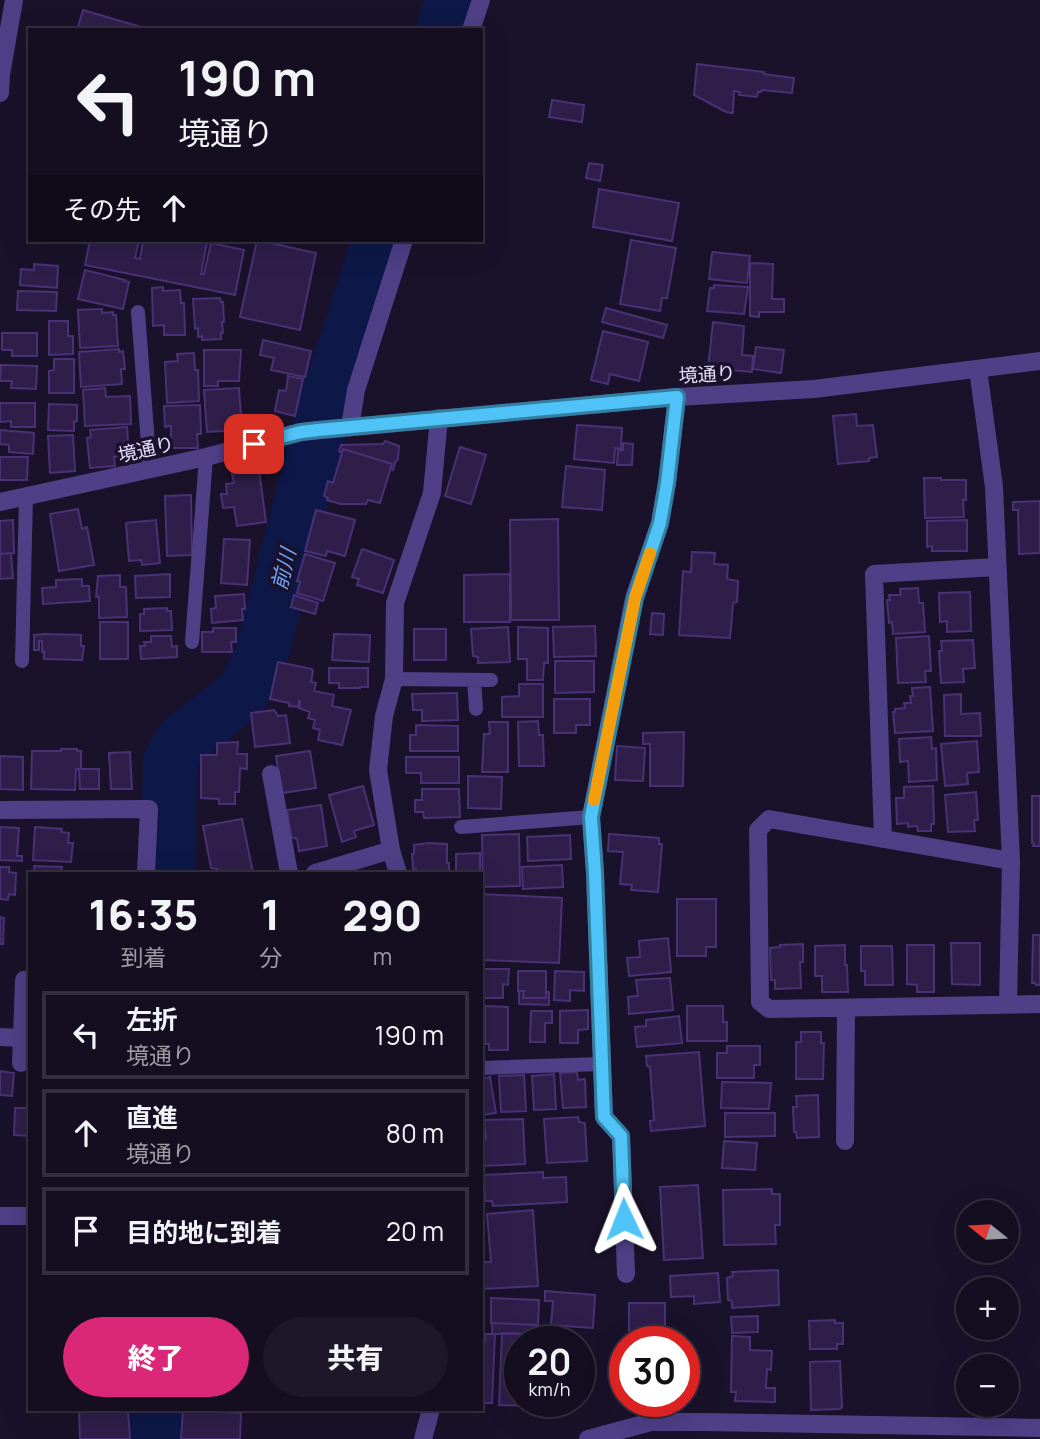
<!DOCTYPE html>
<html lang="ja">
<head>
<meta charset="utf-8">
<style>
	:root { --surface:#140e20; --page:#1d1729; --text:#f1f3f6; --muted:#9d9ca5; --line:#332e3e; --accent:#db2777 }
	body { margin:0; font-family:Manrope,"Noto Sans JP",sans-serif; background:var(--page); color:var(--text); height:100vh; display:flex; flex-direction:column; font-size:26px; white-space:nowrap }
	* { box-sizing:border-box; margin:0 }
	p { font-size:23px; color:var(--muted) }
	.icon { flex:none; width:38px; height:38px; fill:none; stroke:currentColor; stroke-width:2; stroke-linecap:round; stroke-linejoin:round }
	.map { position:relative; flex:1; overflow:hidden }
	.panel { position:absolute; left:28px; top:872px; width:455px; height:539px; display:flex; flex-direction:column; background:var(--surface); border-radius:0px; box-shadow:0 7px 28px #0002,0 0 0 2px var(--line) }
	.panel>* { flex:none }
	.guide { position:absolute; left:28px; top:28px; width:455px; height:214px; border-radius:0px; box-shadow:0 7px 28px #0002,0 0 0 2px var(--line); background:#140e20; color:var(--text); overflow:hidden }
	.needle { width:46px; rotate:288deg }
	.tools { position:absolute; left:956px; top:1200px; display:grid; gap:14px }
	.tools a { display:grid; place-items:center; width:63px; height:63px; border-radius:50%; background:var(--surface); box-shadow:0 7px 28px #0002,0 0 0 2px var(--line); font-size:35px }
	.speed { position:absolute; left:504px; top:1326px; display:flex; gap:14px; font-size:35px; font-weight:700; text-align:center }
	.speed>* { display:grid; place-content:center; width:91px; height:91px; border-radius:50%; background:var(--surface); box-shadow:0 7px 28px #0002,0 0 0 2px var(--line); line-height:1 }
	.speed small { font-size:18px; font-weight:400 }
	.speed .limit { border:10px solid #d22; background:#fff; color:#111 }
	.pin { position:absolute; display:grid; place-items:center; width:60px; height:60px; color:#fff; margin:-30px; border-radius:14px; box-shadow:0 4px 10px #0006 }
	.me { position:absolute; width:77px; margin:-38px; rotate:358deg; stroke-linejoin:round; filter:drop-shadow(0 0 5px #0008) }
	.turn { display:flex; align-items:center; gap:24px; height:147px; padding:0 35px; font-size:32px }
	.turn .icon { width:91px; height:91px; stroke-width:2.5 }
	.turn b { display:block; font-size:49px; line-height:60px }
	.then { display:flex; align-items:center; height:66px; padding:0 35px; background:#0003; gap:14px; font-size:26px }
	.eta { display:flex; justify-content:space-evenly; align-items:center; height:119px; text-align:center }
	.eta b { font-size:42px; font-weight:800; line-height:49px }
	.button { display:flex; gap:14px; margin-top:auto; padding:14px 35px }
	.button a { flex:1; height:80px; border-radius:42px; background:var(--accent); color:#fff; font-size:28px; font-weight:800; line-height:80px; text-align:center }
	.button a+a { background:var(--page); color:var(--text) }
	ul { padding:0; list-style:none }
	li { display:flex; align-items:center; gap:21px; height:88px; margin:0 14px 10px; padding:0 21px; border:4px solid var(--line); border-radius:0px }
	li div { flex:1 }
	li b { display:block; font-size:26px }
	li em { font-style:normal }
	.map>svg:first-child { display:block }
</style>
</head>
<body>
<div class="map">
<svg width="1040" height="1439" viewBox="0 0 1040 1439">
	<rect width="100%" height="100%" fill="#1a122a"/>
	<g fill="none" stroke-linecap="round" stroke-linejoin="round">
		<!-- river -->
		<path stroke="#0d1848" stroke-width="54" d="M443 30 452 0
			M168 873 170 762 182 741 241 695 260 661 330 388 347 341 379 240
			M157 1439 158 1409"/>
	</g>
	<!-- building -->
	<path fill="#2f1e4a" stroke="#4a3175" stroke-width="2" d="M83 10 151 30H77Z
		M697 64 764 72V74L794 78 792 93 762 90 761 92H758L757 97 739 95 740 92 734 91 733 113 726 112 694 95Z
		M552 100 584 105 582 122 549 117Z
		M589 163 603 165 600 181 586 178Z
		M599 189 679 203 672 241 593 227Z
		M90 240H139L135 258 140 259 143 240H194L207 242 201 274H204L211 243 244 250 235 295 85 265Z
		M257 240 316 253 300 330 240 317Z
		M631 240 676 248 667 298H662L660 311 620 304Z
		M713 252 750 256 747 283 709 279 712 253Z
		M750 263 773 264 772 299H784V312H759V317L750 316Z
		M34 264 58 266 57 288 20 285 21 269 34 270Z
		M85 270 125 280 124 281 129 282 123 309 78 299Z
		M714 285 748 287 744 314 707 311 710 288H714Z
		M163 287V291L180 290 181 303H184L185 335H164V325L153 326 152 288Z
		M18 291 57 292 56 311 17 310Z
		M220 298 221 302H223L224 322H222L223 333H221V339L202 340V336L198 337V328L195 329 193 299Z
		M606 308 667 325 663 338 602 322Z
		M102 309V313L113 312V315H116L118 346 80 348 78 310Z
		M49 321H68V336H73V354L49 355Z
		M713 322 744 326 742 355 753 356 752 372 708 368Z
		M603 331 648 342 639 381 610 374 608 384 591 380Z
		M2 333H37V356H12V350H2Z
		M263 340 311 351 305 377 271 370 274 358 260 355Z
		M756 347 784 350 781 373 753 369Z
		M119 349V352L123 351 125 369H121L122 384 81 387 79 352Z
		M204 350H241L239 381H218V386H204Z
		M194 353 195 370H198L199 401 167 403 165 362 178 361 177 354Z
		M54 359H74V393H49V371L54 370Z
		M1 365 37 366 36 389 11 388 12 381H0Z
		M288 376 303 379 295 416 275 411 279 390 286 391Z
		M105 388 106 397 130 396 131 424 85 426 83 390Z
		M239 388 241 416H238L239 430 207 432 204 390Z
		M0 403H35V427H11V421L0 422Z
		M49 404 77 405V421L74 422V431L48 430Z
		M200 405 201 434H197L198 448H171V426L165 427 164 406Z
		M856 414 857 426 873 425 877 457 869 458V461L838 464 833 416Z
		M577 425 622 428 621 449 615 448 614 463 574 459Z
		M127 427 129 456 114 457 115 466 90 468 87 438 91 437 90 430Z
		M0 430 34 433 33 454 9 452V445L0 444Z
		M73 435 75 471 50 473 48 436Z
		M385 441 399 446 398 459 395 463 393 470 390 469 392 464 343 449 342 453 339 451 341 445 383 444Z
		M623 443 633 444 632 465H617L618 450H623Z
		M460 447 486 455 471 504 445 496Z
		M343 449 392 464 380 503 368 500 366 504H341L327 500 328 498 324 496 328 481 333 483Z
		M0 457H28L27 480H0Z
		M566 466 605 470 602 510 562 507Z
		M259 470 266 522 237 526 234 507 223 508 221 494H227L226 484 234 483 232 473Z
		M924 478H941V480H966V500H963L964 517 925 518Z
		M191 495 192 555 167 556 165 496Z
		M1040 501V553L1019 554 1018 510H1013V502Z
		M78 509 82 529 87 527 94 565 59 571 50 514Z
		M316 510 355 520 345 556 327 551 326 556 305 551Z
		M558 519 559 620H511L510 520Z
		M13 520 14 553 0 554V521Z
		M156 520 160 563 142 565 141 560 129 561 126 523Z
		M967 520V551H932V546L927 547V521Z
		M224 539 250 540 247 585 221 583Z
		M362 549 394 560 383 593 357 585 359 579 352 577Z
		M692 552 715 553 714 564 728 565 727 579 738 581 737 602 733 603 730 638 679 635 683 571 691 572Z
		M11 553 13 578 0 579V554Z
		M305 554 335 563 323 601 297 593 300 582 297 581Z
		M170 574V597L136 598 135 576Z
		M510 574V622H464V575Z
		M120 575V587H126L127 617 99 618V597H96L98 576Z
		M82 579V586H89L90 601 43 604 42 588 56 587V580Z
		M918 588 919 603H923L925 632 893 634 892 622 889 623 887 600H890L889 595H901L900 589Z
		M970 592 971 631 947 632V621L940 622 939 593Z
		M244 594 245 609H242L243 620 212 623 211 609 216 608 215 596Z
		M294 595 318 603 315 614 291 607Z
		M167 608V611H171L172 630 140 631V614H144V609Z
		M652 613 664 614 663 635 650 634Z
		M100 622H128V659H100Z
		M595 626 596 656 554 657 553 627Z
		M508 627 510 662 478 663V657L473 656 471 629Z
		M518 627 548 628V663H544L543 680H527V659H518Z
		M213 628H236V642H231L232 652H202V632H213Z
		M414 629H446V660H414Z
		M44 634 81 635V646H84L82 660 44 659V651L42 652V641H39V650H34V635Z
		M334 634 370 635 369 662 332 660Z
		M151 636H171L172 647 177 646V657L141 659 140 646H145L144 642H151Z
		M929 636 931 671H925L926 682 898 683 896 638Z
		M973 640 975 668 963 669 964 682 941 683 939 651H942L941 641Z
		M555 661H594V692L555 693Z
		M278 662 312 669V670L313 671 311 682 316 683 314 691 334 695 332 706 351 710 342 745 318 740 320 730 313 728 315 720 308 718 310 712 299 708 300 701H299L298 707 289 706V703L270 699Z
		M329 668H368V687H360V688H339V683H329Z
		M519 684H543V717H502V697L519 696Z
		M930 687 933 731 895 733 893 712H895V709L905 708 904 703H911L910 696H913L912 688Z
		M457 693 458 720 422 721V710H413L412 694Z
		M961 694V714L980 713 981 736H945L944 695Z
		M554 699H590V725H576V733H554Z
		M274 710 278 716 286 715 290 743 255 747 251 713Z
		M538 721 539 735H543L544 766H519L518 722Z
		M489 722H508V772H482L484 734H490Z
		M416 725 458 726V751H410V735H416Z
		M684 732 683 786H650V744H643V733Z
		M931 737 932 749 936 748 937 780 909 782 908 761 900 762 899 739Z
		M977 741 979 772 967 773 968 784 945 786 941 744Z
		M238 742 237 754H247V769L240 768 239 792H235V804H219V799L201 798V755H217V743Z
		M617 746 645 748 643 781 615 780Z
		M61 749H77V751H81V769H76L75 790 31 789 32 751H61Z
		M310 751 316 788 282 793 276 756Z
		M130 752 132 789H111L109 753Z
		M0 756 23 757V790L0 789Z
		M406 757H459V783H421V773H406Z
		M79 769H99V789H80Z
		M468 776 502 777 501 809 468 808Z
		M363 786 374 825 354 831 356 837 342 842 329 795Z
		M933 786 934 824H931V831H918L917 826 908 827V823L897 824 896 798H904V787Z
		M422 789H459L460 817 424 818 423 812H415V800H422Z
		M976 792 978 820H974L975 831 948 832 945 795Z
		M1032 796H1040V846H1033L1034 844 1032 843Z
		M321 805 327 846 299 851 297 839 291 837 287 810Z
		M242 819 253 873H218L217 869 211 868 203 826Z
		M0 827 19 828 17 856H22V861L0 860Z
		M35 827 62 829 61 832 69 833 68 843H73L71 862 33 860Z
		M519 834 520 886 483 887 482 835Z
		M609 834 659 838V844H662L658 892 631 890 632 885 620 884 623 852 608 851Z
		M570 835 571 859 528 861 527 837Z
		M429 843 447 844V863H449V873H417L416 869 413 870 412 854H414V845Z
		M480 853V873H456V854Z
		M562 865 563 887 523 889 522 867Z
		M34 866 62 867 61 873H34Z
		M0 867H9V872L16 873 15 895 9 894 8 900 0 899Z
		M481 894 562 898 559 963 481 960Z
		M677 899H716V947H706V956H677Z
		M0 917 4 918 3 944H0Z
		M1033 935H1040V985H1036L1035 983H1032Z
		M668 938 671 972 629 976 627 958 640 957 639 941Z
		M951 943H980V985L952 984Z
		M803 944V962H800L801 988 775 989V980H771L770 948 780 947V945Z
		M845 945V965H847L848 992H822V976H815V946Z
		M907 945H934V992H917V985L907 984Z
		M861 946H892L893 985H865V971H861Z
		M484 969H509L508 985 503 984V998H484Z
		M518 971H546V998H523L524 991H518Z
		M555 971 584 972V991L570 990V1001L554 1000Z
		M670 978 673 1010 629 1014 628 997 638 996 636 980Z
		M519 991H524L523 998H546V992H549V1005L519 1004Z
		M485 1006 508 1007V1050H489V1044H485Z
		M687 1006H723V1022H727V1041H687Z
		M588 1010V1029L578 1030V1043H560V1011Z
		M531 1011H552V1023H545V1042H530Z
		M679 1016 682 1043 637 1047 635 1027 646 1026V1020Z
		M801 1032H821V1043H824L823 1079H796V1042H801Z
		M727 1046H760V1065H754V1078H717V1053H727Z
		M699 1052 705 1126 651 1131 650 1121 654 1120 650 1067 647 1066 646 1056Z
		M0 1071 14 1073 12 1096 0 1095Z
		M577 1072 578 1080 585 1079 586 1107 563 1108 560 1073Z
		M554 1074 556 1109 534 1110 532 1076Z
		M524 1075 526 1111 501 1112 499 1076Z
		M490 1077 496 1113 481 1115V1079Z
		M722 1082 771 1083 769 1109 721 1108Z
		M818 1095 819 1137 797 1138 796 1132H794L793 1107H797L796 1096Z
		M15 1108H30V1136L14 1135Z
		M725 1113H775V1136L725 1137Z
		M578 1117 579 1122 585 1123 587 1161 547 1163 544 1119Z
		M523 1119 525 1164 481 1166 482 1139H486L484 1120Z
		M724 1141 757 1143 755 1170 722 1168Z
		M543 1172V1178L566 1177 567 1202 493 1206 492 1201H485L484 1175Z
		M698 1185 703 1258 664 1260 660 1187Z
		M772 1189V1194H780V1225H775L776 1244 724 1245 723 1190Z
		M533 1210 538 1286 482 1289 481 1262H491L487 1214Z
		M778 1270 779 1305 732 1308V1301L728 1300 727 1278 733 1276 732 1272Z
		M718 1273 720 1302 694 1304V1296L671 1297 670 1276Z
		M545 1291 595 1295 593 1328 551 1325 553 1301H545Z
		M491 1298 539 1300 538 1325 491 1323Z
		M629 1303H665V1342H629Z
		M758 1316V1332L732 1333 731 1317Z
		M835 1320V1323H843V1344H837V1349H810L809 1321Z
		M492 1323 538 1325 537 1334H492Z
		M502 1333 540 1334V1342H520V1402H528V1406L499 1405Z
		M485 1334H495L492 1403H481V1342H485Z
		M732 1336 750 1337V1350L772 1351 771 1370 767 1369 766 1388H775V1402L735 1401 736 1392H731Z
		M840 1361 842 1407 840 1409 811 1410 810 1362Z
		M79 1409H128L130 1439H80Z
		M183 1410 241 1413 240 1439H181Z"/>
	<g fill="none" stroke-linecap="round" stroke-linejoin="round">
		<!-- service -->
		<path stroke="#4e3f87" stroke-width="14" d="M138 312 150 470
			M192 642 206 457
			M22 661 26 497
			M394 679 491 680
			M474 680 476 709
			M461 827 591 817
			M481 1068 601 1064"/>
		<!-- minor -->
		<path stroke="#4e3f87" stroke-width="18" d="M471 30 481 0
			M0 93 1 75 14 0
			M978 369 994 487 1011 861 1008 1004
			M350 427 356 390 404 240
			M271 774 289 873
			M0 810 149 809 146 873
			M883 839 874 574 997 567
			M1011 861 769 819 758 830 760 1002 769 1009 1040 1004
			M315 873 391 850
			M398 873 391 850 378 770 384 716 394 679 395 603 432 493 439 418
			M0 1037 22 1038
			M21 1063 24 980
			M845 1141 846 1009
			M0 1216H30
			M626 1274 621 1136 604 1117 595 873 591 817 634 598 660 523 667 483 677 397
			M423 1439 431 1409
			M588 1439 651 1422H702L1040 1428"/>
		<!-- tertiary -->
		<path stroke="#4e3f87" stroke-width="18" d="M0 502 206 457 301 432 677 397 814 389 1040 361"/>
	</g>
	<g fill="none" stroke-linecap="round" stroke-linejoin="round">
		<defs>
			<path id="route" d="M254 444 301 432 318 430 677 397 667 483 660 523 635 598 591 817 595 873 604 1117 621 1136 624 1219"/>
		</defs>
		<!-- route casing -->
		<use href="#route" stroke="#337fa1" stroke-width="18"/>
		<!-- route -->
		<use href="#route" stroke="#4fc3f7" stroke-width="12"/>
		<!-- slow -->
		<path stroke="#f59e0b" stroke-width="12" d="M594 800 635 598 650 553"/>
	</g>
	<g text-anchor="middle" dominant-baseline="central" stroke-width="7" stroke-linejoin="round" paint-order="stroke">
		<!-- street labels -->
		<g font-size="19" fill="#e6dcfe" stroke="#1a122a">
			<text transform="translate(707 374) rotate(-3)">境通り</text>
			<text transform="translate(146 449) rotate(-13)">境通り</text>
		</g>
		<!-- water labels -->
		<g font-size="21" font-style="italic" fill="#6ea1fa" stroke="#1a122a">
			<text transform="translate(283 569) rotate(-76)">前川</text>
		</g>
	</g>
</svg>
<div class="tools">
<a><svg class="needle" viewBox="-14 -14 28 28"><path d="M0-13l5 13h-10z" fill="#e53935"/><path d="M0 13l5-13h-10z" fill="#9d9ca5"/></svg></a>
<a>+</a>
<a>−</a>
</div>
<div class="speed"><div>20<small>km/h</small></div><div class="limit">30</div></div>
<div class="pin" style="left:254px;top:444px;background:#d93025"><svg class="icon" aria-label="arrive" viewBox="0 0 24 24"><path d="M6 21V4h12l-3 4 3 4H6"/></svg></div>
<svg class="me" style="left:624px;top:1219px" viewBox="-20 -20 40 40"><path d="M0-17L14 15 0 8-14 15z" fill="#4fc3f7" stroke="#fff" stroke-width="4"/></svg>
<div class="guide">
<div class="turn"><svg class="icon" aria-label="left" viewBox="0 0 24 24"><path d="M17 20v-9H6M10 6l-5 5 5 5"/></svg><div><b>190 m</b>境通り</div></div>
<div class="then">その先<svg class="icon" aria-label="ahead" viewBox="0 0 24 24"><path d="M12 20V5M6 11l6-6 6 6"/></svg></div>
</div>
<section class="panel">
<div class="eta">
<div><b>16:35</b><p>到着</p></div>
<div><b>1</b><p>分</p></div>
<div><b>290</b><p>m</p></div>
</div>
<ul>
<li><svg class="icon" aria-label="left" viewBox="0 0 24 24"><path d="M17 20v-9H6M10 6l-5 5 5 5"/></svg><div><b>左折</b><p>境通り</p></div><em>190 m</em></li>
<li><svg class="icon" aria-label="ahead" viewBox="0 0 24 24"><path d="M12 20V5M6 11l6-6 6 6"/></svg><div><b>直進</b><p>境通り</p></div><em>80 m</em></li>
<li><svg class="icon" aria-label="arrive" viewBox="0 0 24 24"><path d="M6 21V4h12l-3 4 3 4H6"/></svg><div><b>目的地に到着</b></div><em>20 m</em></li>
</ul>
<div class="button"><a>終了</a><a>共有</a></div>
</section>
</div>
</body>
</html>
